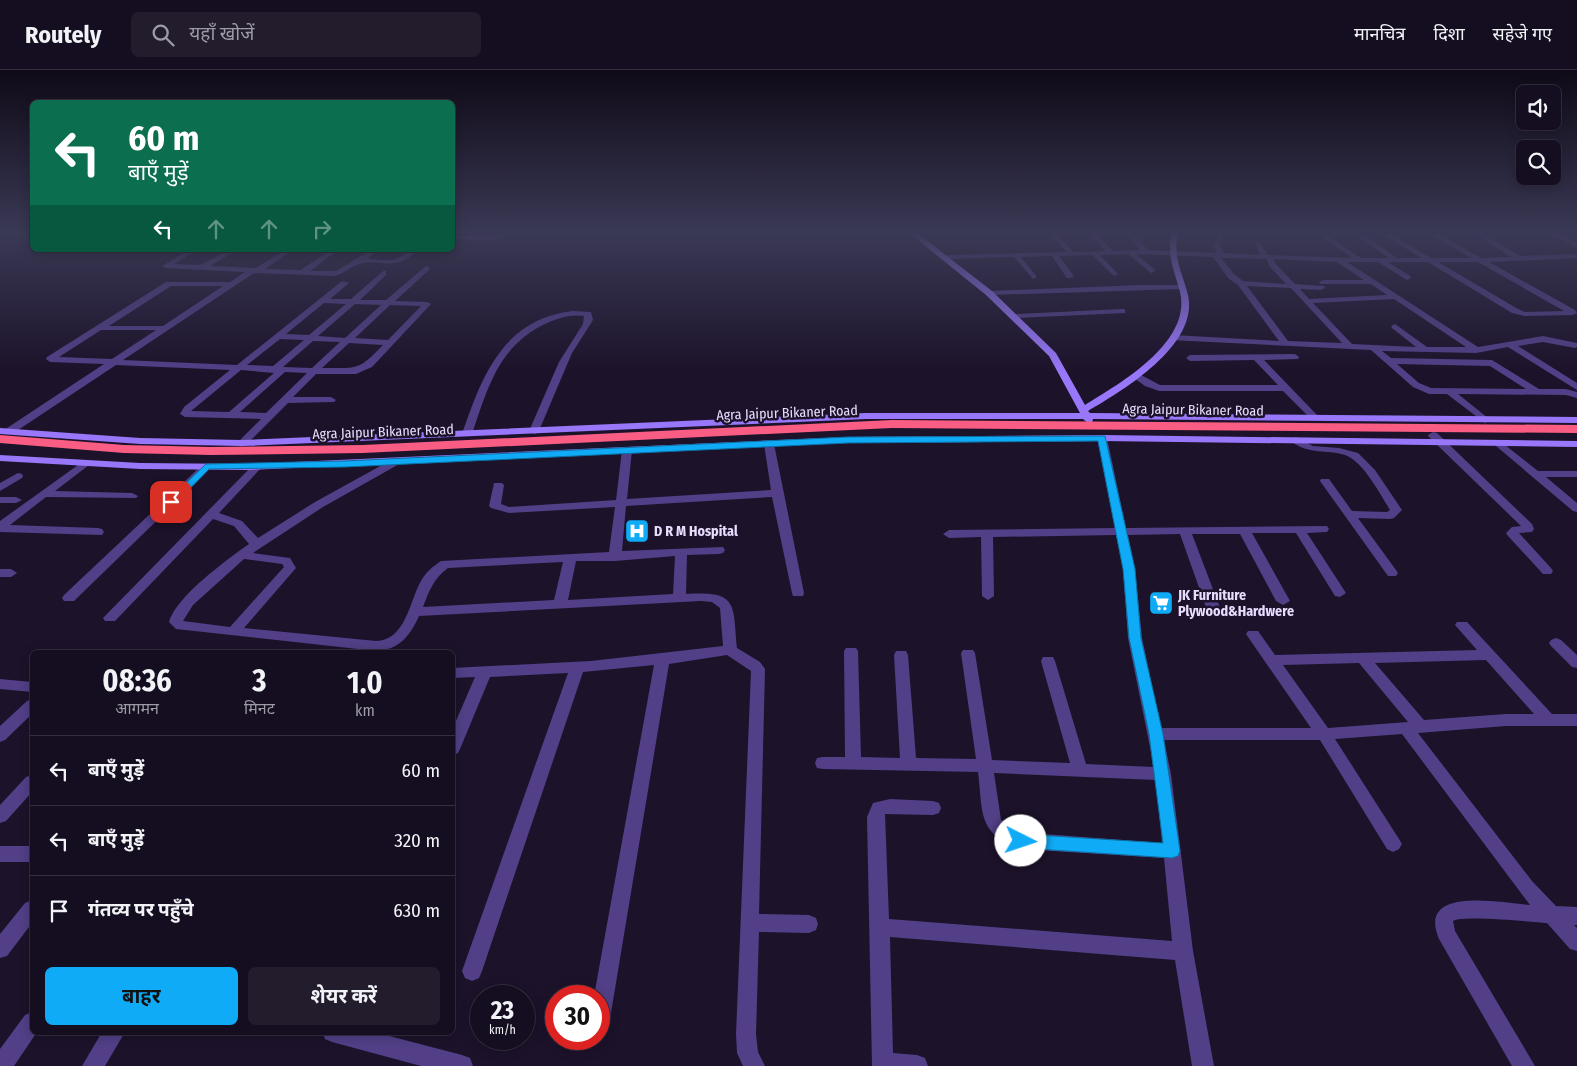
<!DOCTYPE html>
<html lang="hi">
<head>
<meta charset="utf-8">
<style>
	:root { --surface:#150e20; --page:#221c2d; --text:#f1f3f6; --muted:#9d9ca5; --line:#342e3e; --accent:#10abf6 }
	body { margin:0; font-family:"Fira Sans Condensed","Noto Sans Devanagari",sans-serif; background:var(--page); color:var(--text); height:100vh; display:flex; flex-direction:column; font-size:19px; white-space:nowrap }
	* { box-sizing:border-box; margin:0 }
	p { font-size:16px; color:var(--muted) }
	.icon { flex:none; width:28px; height:28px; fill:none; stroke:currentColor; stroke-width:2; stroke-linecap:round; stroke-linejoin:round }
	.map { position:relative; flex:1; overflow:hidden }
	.side { position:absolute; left:30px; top:580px; width:425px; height:385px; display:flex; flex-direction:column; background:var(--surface); border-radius:8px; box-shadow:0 2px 12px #0003,0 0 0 1px var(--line) }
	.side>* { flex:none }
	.top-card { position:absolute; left:30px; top:30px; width:425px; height:152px; border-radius:8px; box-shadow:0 2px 12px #0003,0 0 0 1px var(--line); background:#0b6e4f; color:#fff; overflow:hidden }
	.fabs { position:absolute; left:1516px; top:15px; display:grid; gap:10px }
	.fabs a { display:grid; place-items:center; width:45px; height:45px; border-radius:8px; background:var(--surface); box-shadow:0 2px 12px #0003,0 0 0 1px var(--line); font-size:25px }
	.speed { position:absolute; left:470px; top:915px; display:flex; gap:10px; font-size:25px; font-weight:700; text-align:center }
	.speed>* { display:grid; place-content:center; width:65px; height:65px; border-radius:50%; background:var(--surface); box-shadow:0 2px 12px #0003,0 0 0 1px var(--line); line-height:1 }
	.speed small { font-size:12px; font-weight:400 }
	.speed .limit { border:8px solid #d22; background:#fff; color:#111 }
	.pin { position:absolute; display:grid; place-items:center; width:42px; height:42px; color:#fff; margin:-21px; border-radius:10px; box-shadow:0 2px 8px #0006 }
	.me { position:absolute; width:55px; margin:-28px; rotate:94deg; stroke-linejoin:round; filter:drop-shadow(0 0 4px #0008) }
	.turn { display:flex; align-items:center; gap:18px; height:105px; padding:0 15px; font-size:22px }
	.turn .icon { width:65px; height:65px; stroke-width:2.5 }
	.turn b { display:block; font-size:35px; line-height:42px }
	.lanes { display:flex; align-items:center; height:48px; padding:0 15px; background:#0003; justify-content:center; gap:25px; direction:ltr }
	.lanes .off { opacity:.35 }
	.eta { display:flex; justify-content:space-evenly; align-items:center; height:85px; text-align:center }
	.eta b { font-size:30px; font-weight:700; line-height:35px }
	.cta { display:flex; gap:10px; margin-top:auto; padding:10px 15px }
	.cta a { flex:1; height:58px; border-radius:8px; background:var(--accent); color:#111; font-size:20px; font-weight:700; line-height:58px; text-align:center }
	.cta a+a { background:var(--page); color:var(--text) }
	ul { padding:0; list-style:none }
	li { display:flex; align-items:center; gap:15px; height:70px; padding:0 15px; border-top:1px solid var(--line) }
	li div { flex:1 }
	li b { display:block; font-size:19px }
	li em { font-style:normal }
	header { display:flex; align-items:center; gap:30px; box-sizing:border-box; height:70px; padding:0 25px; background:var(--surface); border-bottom:1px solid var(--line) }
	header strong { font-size:24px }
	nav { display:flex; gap:28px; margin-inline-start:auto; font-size:18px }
	.search { width:350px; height:45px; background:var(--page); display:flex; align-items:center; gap:12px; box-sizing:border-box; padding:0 18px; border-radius:8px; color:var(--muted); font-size:19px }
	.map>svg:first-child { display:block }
</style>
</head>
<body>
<header>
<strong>Routely</strong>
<div class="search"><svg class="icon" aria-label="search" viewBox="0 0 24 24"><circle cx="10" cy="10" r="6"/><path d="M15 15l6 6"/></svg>यहाँ खोजें</div>
<nav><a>मानचित्र</a><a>दिशा</a><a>सहेजे गए</a></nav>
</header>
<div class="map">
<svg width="1577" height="996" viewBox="0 0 1577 996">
	<rect width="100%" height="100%" fill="#1c122a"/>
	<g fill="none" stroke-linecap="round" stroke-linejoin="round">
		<!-- street -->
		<path fill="#523f87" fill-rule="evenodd" d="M502 162H511L495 170 452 169V165L494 166Z
			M1052 162 1055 163 1074 182 1105 181 1087 162H1094L1113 181 1140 180 1125 162H1132L1148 180 1217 183 1213 175 1221 165 1224 167 1219 175 1224 183 1260 185 1255 173 1258 171 1261 173 1267 185 1352 188 1321 166V164L1323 163 1361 188H1389L1352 162H1360L1397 188H1421L1379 162H1387L1431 188H1471L1427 162H1435L1481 188 1511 187 1472 162H1480L1520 186 1577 184V188L1489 192 1575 240 1577 243 1573 245 1525 246 1512 243 1428 192H1388L1410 206 1411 208 1407 210 1378 192H1347L1478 277 1543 266 1577 273V277L1575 278 1543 272 1518 276 1577 313V320L1508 277 1476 283 1382 281 1391 288 1492 290 1539 319H1566L1577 322V328L1566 325 1458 324 1488 348 1490 350 1485 353 1447 324H1429L1413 317 1371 280 1170 270V266L1173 265 1279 271 1238 215 1228 208 1213 187 1136 184 1154 199 1155 201 1151 203 1128 184 1100 185 1118 204 1114 206 1092 185 1059 186 1074 206 1070 208H1067L1052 186 1021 187 1037 207 1033 209 1014 187 945 189 942 187 945 185 1067 182 1051 165ZM1221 188 1267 189 1269 196 1286 214 1243 211 1234 204ZM1274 189 1337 192 1364 210H1323L1319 212 1320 214H1371L1387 225 1309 229 1300 219 1321 220 1325 218 1324 216 1295 214 1275 193ZM1438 192H1478L1564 241 1525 242 1518 239ZM1247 216 1291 218 1342 273 1288 271ZM1394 229 1466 277H1427L1395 254 1391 256 1392 258 1416 277 1352 274 1313 233ZM1397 294 1490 296 1526 319 1431 318 1419 313Z
			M1547 162H1556L1577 173V178Z
			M189 180H197L174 194 200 195 229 180H237L210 196 256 198 285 180H293L265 199 301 200 330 180H338L310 201H336L371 180H378L367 189C375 189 384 191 392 190 402 188 407 180 418 180 393 204 383 187 359 194 350 197 344 204 334 206L254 203 123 290 237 295 342 211 349 213 330 229H351L383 201H386V205L360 230H386L426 196 430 198 429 200 395 231 427 232 431 234 372 297 356 304H316L293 327H331L336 330 334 332 288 333 246 375 242 376 237 373 261 349 185 347 180 344 184 337 230 300 116 295 12 364H4V360L104 294 50 292 46 289 47 287 166 212H230L245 202 166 198 162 196ZM171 216H223L163 256H109ZM324 233 346 234 309 265 286 264ZM355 234 381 235 345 268 318 266ZM390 235 421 236 388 270 355 268ZM101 260H156L112 289 59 287ZM280 269 304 270 273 296 247 295ZM313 271 340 272 312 298 283 297ZM349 273 383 275C358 301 358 298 322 298ZM241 300 274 303 229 342 191 341ZM285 302 307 303 266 343 240 342Z
			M1140 215H1181L1185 217 1181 219 989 225 985 223 989 221Z
			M1122 239H1125V243L1014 248 1010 246 1014 244Z
			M573 241 591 242 593 250 572 283 538 363 534 364 529 361 559 292 583 254 584 246C571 244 559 248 547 253 499 275 488 317 472 364L471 366H463L462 364C482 306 503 249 573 241Z
			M1295 284 1299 287 1298 289 1264 290 1318 346V350H1312L1283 321H1159L1145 316 1131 306 1139 304 1160 315H1278L1254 290 1190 291 1186 288 1190 285Z
			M1433 362 1437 363 1532 454 1534 459 1532 462 1519 463 1551 498 1553 501 1551 504H1543L1508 466 1506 463 1512 457 1521 456 1429 367 1428 365Z
			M1102 365 1107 368 1126 458 1327 456 1329 459 1327 462 1307 463 1346 523 1340 527 1335 526 1296 463H1252L1290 531 1283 535 1276 531 1240 464H1192L1222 543 1215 547 1208 543 1180 464 1128 465 1135 499 1142 568 1161 658H1311L1248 567 1246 564 1248 561H1258L1275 585 1477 580 1455 555 1457 552H1467L1552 644H1577V656H1506L1418 663 1532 811 1556 836 1577 837V855H1574L1577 858V881L1570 879 1547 853C1531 852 1464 845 1453 851L1455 861 1535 996H1512L1439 869C1416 815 1502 833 1530 835L1402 664 1335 669 1399 769 1402 774 1399 779 1393 782 1387 779 1320 670H1164L1171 704 1193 881 1214 996H1192L1175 890 890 867 893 983 917 985 925 988 928 996H872L867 747 873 733 890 729 933 731 939 733 941 738 939 743 933 745 885 744 889 849 1172 871 1164 788 1021 779C977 764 983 742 978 702L823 699 817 698 815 693 817 688 823 687H845L844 581 846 578H856L858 581 861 687 900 688 894 585 896 581H906L908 585 916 688 976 689 961 583 963 580H973L975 583 992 690 1070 693 1041 591 1043 587H1053L1055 591 1086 694 1154 697 1128 568 1123 499 1116 465 993 467 994 526 988 530 982 526 981 467 949 468 943 464 949 460 1115 458 1097 368ZM1486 590 1534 644H1506L1424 650 1375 593ZM1359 593 1408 652 1328 658 1283 595ZM994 703 1156 710 1162 773 1017 762 1001 750Z
			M1296 367 1313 376 1339 378 1358 383 1375 400 1402 440 1394 448 1390 449 1358 448 1396 500 1398 503 1396 506H1388L1320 411 1321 409H1329L1352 441 1387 442 1390 440C1380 424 1363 391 1345 385 1326 379 1310 385 1292 372V368Z
			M769 371 774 374 804 523 803 526H793L792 523 772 427 626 436 622 481 723 477 725 480 723 483 719 484 687 485 686 524C738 521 733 533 737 578L760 592 765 599 759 844 809 845 816 848 818 854 816 860 809 863 759 862 756 964 758 982 765 996H743L737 983 736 964 751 601 727 585 669 594 609 955 606 962 599 965V926H594L654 595 583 602 482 901 479 908 472 911 465 908 462 901 568 603 490 607 460 679 458 683 452 685V660L475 607 452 608V598L591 591 723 576 720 538 712 532 701 531 419 546C410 566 399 580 376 581L176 559 169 552C176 526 228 489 249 474L234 456 213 449 115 551H105L103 548 253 395H261L262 397 219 443 242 451 258 468 315 432 393 389H401V393L323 437 253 483 290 488 296 498 244 558 376 571C406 570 409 532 421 511 426 502 432 497 441 491L609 482 615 437 509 443 491 438 489 436 494 413H502L504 415 501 434 509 437 616 430 622 380 627 377 632 380 627 429 771 420 764 374ZM675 486 673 524 568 530 576 491H615ZM244 489 282 494 284 497 230 557 183 551 193 535ZM563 492 554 530 423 537C429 521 434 508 448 498Z
			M1500 371 1538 401H1577V407H1546L1577 433V442L1573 441 1496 376V372Z
			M85 390 90 393 89 395 55 421 132 423 138 426 136 428 46 427 10 455 98 458 102 459 104 462 102 465 0 462V451Z
			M206 394 210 395 211 397 210 399 74 531H64L62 528 64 525 202 395Z
			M18 403 22 404 23 406 22 408 0 421V413Z
			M0 427H16L22 430 16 433H0Z
			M0 499H11L17 503 11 507H0Z
			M1556 568 1561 570 1577 585V598L1572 597 1551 576 1549 573 1551 570Z
			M0 609 32 612V622L0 619Z
			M32 629V644L5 670 0 672V656L27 631Z
			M32 705V722L6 751 0 753V735L26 707Z
			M0 776H32V792H0Z
			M32 830V853L7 886 0 888V864L25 833Z
			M32 942V962H37L14 996H0V979L25 945Z
			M102 962H125L105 996H82Z
			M322 962H374L462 985 470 988 473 996H421L332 972 325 969Z"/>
		<!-- secondary -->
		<path fill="#9877fa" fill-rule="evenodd" d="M908 162H916L992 221 1056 283 1085 335C1121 313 1192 272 1180 222 1175 202 1165 183 1173 162H1179C1171 184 1183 204 1188 225 1199 275 1124 320 1088 341L1090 343 1577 347V353L1093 349 1092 353 1089 354 1083 349H866L242 376 140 374 0 364V358L140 368 242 370 866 343H1080L1049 286 986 225Z
			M1102 365 1577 371V377L1102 371 848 373 248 400 140 399 0 391V385L140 393 248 394 848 367Z"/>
		<!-- highway -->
		<path fill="#f95d84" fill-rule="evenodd" d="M892 350 1577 355V363L892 358 363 383 211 385 124 383 0 373V365L124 375 211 377 363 375Z"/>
	</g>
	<!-- sky -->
	<linearGradient id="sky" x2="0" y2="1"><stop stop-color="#0f0a17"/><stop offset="0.54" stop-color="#3a3955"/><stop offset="1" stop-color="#3a3955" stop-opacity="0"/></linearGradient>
	<rect width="1577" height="302" fill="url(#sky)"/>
	<!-- route -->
	<path fill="#10abf6" stroke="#0a6fa0" d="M1105 366 1135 499 1141 568 1163 664 1180 781 1178 786 1172 788 1021 778 1016 776 1013 771 1016 766 1021 764 1163 773 1149 664 1129 568 1123 499 1098 371 848 373 345 397 209 399 175 434H167L166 432 206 394 345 391 848 367Z"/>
	<!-- icons -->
	<defs>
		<symbol id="hospital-square" viewBox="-11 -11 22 22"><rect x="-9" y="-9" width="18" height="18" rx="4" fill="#10abf6" stroke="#1c122a"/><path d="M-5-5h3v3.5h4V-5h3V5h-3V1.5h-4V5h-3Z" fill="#fff"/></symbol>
		<symbol id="supermarket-square" viewBox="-11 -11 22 22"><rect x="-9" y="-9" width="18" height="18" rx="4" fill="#10abf6" stroke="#1c122a"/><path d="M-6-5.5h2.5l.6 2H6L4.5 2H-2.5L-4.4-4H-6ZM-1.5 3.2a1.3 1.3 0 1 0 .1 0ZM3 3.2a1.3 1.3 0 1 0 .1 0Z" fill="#fff"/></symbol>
	</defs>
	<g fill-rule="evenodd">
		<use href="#hospital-square" x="623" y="447" width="28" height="28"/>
		<use href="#supermarket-square" x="1147" y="519" width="28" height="28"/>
	</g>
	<g text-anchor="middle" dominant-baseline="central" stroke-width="5" stroke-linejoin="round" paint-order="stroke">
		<!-- street labels -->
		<g font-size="14" fill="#e8ddfe" stroke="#1c122a">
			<text transform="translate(1193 340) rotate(1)">Agra Jaipur Bikaner Road</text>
			<text transform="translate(787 343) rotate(-2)">Agra Jaipur Bikaner Road</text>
			<text transform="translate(383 362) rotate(-2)">Agra Jaipur Bikaner Road</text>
		</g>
		<!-- poi labels -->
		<g font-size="14" font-weight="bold" fill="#e8ddfe" stroke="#1c122a" text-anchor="start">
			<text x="654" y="461">D R M Hospital</text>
			<text x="1178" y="525">JK Furniture<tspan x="1178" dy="16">Plywood&amp;Hardwere</tspan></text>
		</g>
	</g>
</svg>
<div class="fabs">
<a><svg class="icon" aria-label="sound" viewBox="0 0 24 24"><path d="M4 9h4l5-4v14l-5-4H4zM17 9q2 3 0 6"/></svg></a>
<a><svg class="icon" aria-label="search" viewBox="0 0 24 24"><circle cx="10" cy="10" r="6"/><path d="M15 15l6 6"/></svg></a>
</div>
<div class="speed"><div>23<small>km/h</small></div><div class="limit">30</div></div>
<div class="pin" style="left:171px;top:432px;background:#d93025"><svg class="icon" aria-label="arrive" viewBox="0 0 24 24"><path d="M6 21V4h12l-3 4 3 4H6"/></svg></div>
<svg class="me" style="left:1021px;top:771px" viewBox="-20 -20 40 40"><circle r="19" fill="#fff"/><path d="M0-13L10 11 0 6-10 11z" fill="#10abf6"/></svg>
<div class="top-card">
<div class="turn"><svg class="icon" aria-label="left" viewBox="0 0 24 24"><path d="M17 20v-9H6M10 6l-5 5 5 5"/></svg><div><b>60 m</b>बाएँ मुड़ें</div></div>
<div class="lanes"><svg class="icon" aria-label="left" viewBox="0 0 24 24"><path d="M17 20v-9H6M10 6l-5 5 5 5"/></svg><svg class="icon off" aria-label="ahead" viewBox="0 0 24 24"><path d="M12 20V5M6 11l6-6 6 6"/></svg><svg class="icon off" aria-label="ahead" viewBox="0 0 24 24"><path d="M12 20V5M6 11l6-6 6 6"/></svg><svg class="icon off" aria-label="right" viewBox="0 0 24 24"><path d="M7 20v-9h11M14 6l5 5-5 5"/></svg></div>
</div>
<section class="side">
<div class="eta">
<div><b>08:36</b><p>आगमन</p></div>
<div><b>3</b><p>मिनट</p></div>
<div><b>1.0</b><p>km</p></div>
</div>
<ul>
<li><svg class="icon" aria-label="left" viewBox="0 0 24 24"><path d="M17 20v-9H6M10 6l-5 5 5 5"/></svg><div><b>बाएँ मुड़ें</b></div><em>60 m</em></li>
<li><svg class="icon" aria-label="left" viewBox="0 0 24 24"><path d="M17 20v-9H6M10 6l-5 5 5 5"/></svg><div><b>बाएँ मुड़ें</b></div><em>320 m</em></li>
<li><svg class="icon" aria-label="arrive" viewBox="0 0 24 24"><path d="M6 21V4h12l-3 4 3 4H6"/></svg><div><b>गंतव्य पर पहुँचे</b></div><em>630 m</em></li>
</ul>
<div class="cta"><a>बाहर</a><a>शेयर करें</a></div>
</section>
</div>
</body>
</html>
